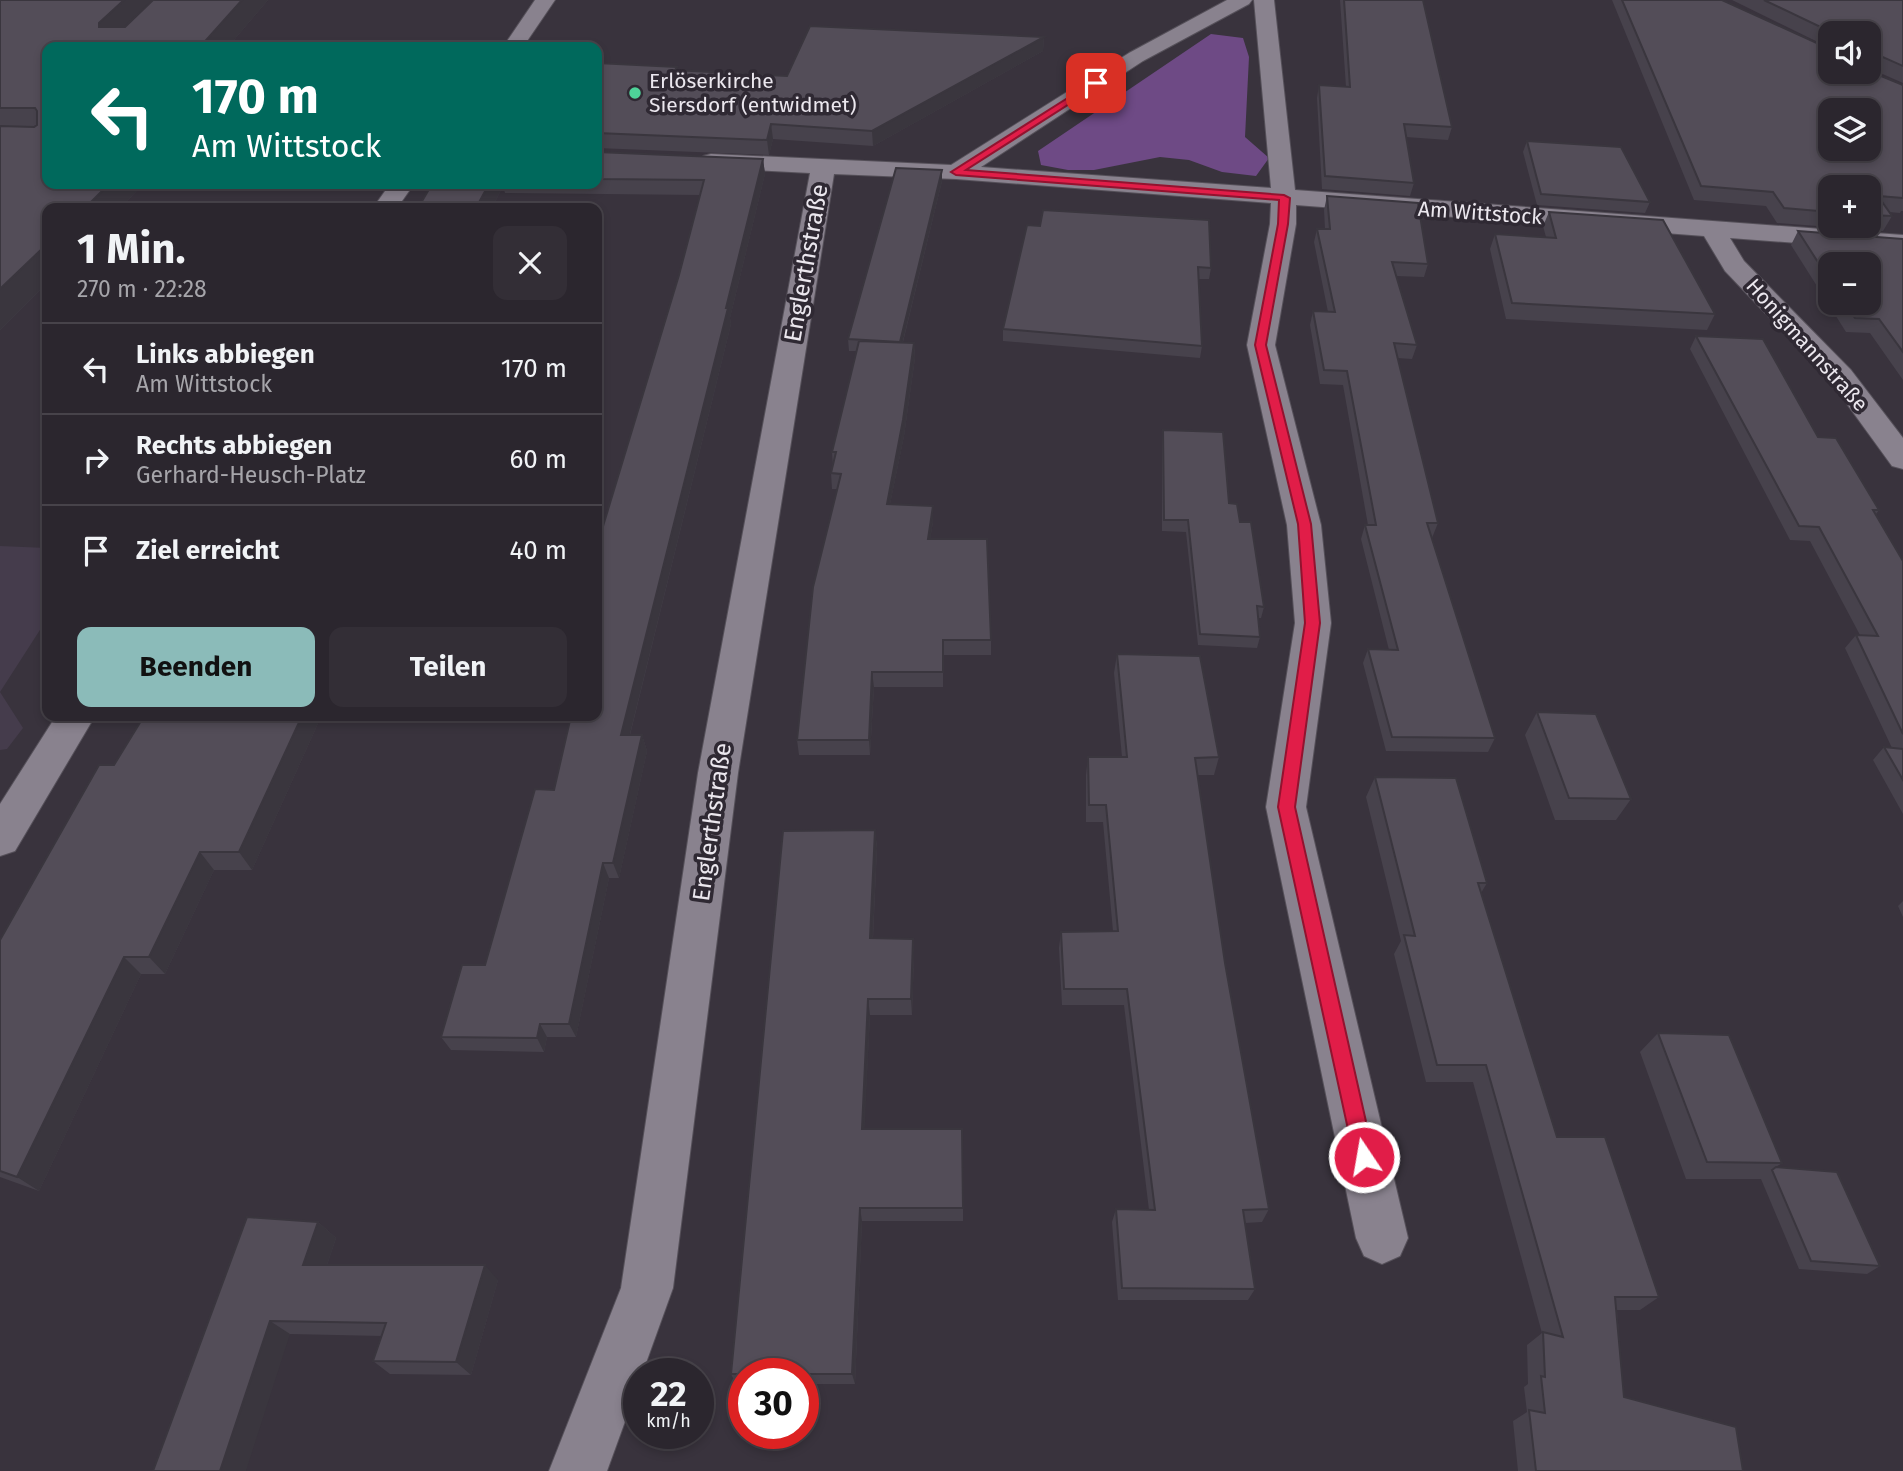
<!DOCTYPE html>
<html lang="de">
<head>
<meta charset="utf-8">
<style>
	:root { --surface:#2b262e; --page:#332e36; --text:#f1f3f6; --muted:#a6a5aa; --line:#47434a; --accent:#8bbbb9 }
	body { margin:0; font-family:"Fira Sans",sans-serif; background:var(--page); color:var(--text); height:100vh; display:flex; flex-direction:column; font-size:26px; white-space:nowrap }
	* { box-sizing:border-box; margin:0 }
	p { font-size:23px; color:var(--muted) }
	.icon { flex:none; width:38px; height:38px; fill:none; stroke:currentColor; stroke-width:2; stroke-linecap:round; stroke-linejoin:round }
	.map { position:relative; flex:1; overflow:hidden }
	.panel { position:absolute; left:42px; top:203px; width:560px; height:518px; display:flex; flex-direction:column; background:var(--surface); border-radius:14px; box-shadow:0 4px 10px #0003,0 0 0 2px var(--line) }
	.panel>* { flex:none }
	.guide { position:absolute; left:42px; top:42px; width:560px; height:147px; border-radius:14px; box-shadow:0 4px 10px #0003,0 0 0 2px var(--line); background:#00695c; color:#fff; overflow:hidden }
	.buttons { position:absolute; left:1818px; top:21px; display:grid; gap:14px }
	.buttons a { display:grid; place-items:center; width:63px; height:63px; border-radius:14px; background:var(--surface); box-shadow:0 4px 10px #0003,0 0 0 2px var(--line); font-size:35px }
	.speed { position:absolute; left:623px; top:1358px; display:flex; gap:14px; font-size:35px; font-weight:700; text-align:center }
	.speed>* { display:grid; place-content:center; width:91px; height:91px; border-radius:50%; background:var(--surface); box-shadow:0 4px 10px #0003,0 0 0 2px var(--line); line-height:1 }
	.speed small { font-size:18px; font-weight:400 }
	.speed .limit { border:10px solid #d22; background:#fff; color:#111 }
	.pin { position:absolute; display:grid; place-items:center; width:60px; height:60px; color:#fff; margin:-30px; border-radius:14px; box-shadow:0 4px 10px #0006 }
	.me { position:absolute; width:77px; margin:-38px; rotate:348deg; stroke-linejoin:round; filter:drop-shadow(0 0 5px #0008) }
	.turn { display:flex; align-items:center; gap:24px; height:147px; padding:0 35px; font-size:32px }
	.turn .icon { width:91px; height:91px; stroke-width:2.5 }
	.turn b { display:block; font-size:49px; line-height:60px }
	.round { display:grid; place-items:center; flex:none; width:74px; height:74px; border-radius:14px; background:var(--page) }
	.headline { display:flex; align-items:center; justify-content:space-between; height:119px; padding:0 35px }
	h1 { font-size:42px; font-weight:700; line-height:52px }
	.action { display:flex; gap:14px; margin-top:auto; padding:14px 35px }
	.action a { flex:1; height:80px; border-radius:14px; background:var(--accent); color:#111; font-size:28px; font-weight:700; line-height:80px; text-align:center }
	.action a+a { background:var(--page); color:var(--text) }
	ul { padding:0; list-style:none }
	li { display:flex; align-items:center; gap:21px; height:91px; padding:0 35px; border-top:2px solid var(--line) }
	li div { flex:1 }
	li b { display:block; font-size:26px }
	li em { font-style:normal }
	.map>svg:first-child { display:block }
</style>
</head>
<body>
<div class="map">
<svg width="1903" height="1471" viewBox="0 0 1903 1471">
	<rect width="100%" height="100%" fill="#39333d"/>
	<!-- built -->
	<path fill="#453c4c" d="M0 546 47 548V619L0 692 23 728 7 749 0 750Z"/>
	<!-- green -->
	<path fill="#6e4a85" d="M1211 34 1243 38 1249 57 1245 137 1269 158 1256 176 1222 172 1189 160 1160 157 1094 170H1068L1041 165 1038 151Z"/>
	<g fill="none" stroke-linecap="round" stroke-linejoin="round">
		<defs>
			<path id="minor" d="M535 0H555L523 47H503Z
				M1227 0H1252L1249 4 1143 61 981 167 1271 188 1254 0H1274L1295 190 1903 235V251L1730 238 1744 261 1851 370 1903 438V469L1892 466 1831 382 1725 271 1704 236 1296 205V224L1275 345 1321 525 1331 623 1306 807 1408 1238 1400 1256 1382 1264 1364 1256 1356 1238 1266 807 1295 623 1287 525 1247 345 1270 224 1271 203 956 179 834 174 738 773 673 1288 642 1374H639V1383L607 1471H549L621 1288 698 773 810 173 711 168 703 166 699 161 703 156 711 154 951 165 1129 53Z
				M390 184H414L397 208H373Z
				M56 716H95L15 851 0 856V804Z"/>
		</defs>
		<!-- minor casing -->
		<use href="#minor" stroke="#555059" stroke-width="2"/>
		<!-- minor -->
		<use href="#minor" fill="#89828e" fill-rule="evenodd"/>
	</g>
	<!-- wall -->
	<path fill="#47424c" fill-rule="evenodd" d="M0 0H268L228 47H47V184H143L121 208H47V283L0 330Z
		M1340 0H1423L1452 127 1448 140 1406 137 1414 183 1410 196 1322 189 1317 98 1319 85 1346 87Z
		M1612 0H1722L1830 72 1903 85V211H1901L1900 213 1889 212 1892 216 1883 231 1777 223 1766 206 1694 200ZM1830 187H1869V226H1830Z
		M1732 0H1903V83L1869 68V33H1830V48Z
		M1044 37 1043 51 873 146 773 139 769 155 597 148V63L678 70 787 76Z
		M1527 141 1650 202 1645 213 1537 205 1523 152Z
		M597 152 763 159 765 174 730 318 731 324 630 735H642L647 751 619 878H609L576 1037H547L544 1052 451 1050 441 1037 485 965 554 790 679 275 700 195 505 193 503 186 492 208H418L432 184H597Z
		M942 170V181L903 342 914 343 915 358 904 436 890 504 933 506V522L930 539 991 640V655H943V687H874L870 755H799L797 740 837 489H832L831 473 833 466 832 452 857 351H849L848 339Z
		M1327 196 1428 264 1424 277 1396 276 1417 345 1412 359 1397 358 1438 523 1432 538 1495 738 1488 752 1386 751 1363 663 1368 649 1389 650 1361 539 1365 525H1368L1343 385 1320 384 1310 325 1313 311 1328 312 1314 242 1317 229H1325L1324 210Z
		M1549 212 1715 314 1707 330 1506 319 1490 249 1495 234 1546 237 1543 226Z
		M1027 225 1211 268 1209 279H1198L1202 346 1200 358 1003 341V329Z
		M1798 231 1903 239V380L1870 333 1846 332 1791 245ZM1830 264 1869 303H1830Z
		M1696 336 1818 437 1879 510 1876 514 1903 561V814L1873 760 1884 747 1892 748 1845 648 1856 635H1860L1810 541 1790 540 1690 349Z
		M1163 430 1229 503 1240 522 1264 607 1261 618H1258L1260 637 1257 648 1198 645 1186 532 1162 531V442Z
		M1117 654 1219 757 1214 775H1198L1225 963 1269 1209 1262 1222 1245 1223 1255 1289 1248 1300H1118L1112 1222 1116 1209 1149 1210 1124 1005H1062L1059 948 1061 932 1113 931 1103 822H1086V775L1088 757H1122L1114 673Z
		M1537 712 1631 799 1616 820H1555L1525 735Z
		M144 716H318L320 719 252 870H214L165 974H141L39 1191 0 1177V940L114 765Z
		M1375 777 1487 883 1481 893 1557 1137 1659 1297 1640 1310H1617L1624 1397 1743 1471H1518L1513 1421 1527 1412 1524 1387 1528 1384 1527 1345 1542 1333 1473 1082H1426L1394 954 1401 941 1366 797Z
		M875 830 877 848 873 938 913 939 914 955 912 1015H870L864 1129 963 1208V1221H862L855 1384H803V1374H744V1384H736L731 1374Z
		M1903 901V917L1898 906Z
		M1658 1033 1782 1163 1776 1167 1880 1266 1867 1274 1799 1269 1761 1179H1686L1640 1052Z
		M318 1222 336 1238 327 1265 498 1280 471 1375 390 1374 373 1361 382 1336 290 1334 153 1471Z"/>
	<!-- shaded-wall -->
	<path fill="#3a363e" d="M124 0H156L109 45 99 27V23Z
		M242 0H268L228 47H200Z
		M1044 37 1043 51 873 146 872 131Z
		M771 124 773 139 769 155 767 140Z
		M763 159 765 174 730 318 731 324 626 750 621 735Z
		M942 170V181L900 353V342Z
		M109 184H143L121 208H85Z
		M489 184H503V186L492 208H476Z
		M47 244V283L0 330V289Z
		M914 343 915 358 904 436 887 519V504Z
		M933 506V522L928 554V539Z
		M872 672 874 687 870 755 869 740Z
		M302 716H318L320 719 252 870 239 852Z
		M642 735 647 751 619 878 613 863Z
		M875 830 877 848 872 955 870 938Z
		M200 852 214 870 165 974 149 957Z
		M603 863 609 878 576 1037 569 1024Z
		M913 939 914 955 912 1015 911 999Z
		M124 957 141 974 39 1191 17 1177Z
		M868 999 870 1015 864 1144 862 1129Z
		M540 1024 547 1037 544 1052 537 1038Z
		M860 1208 862 1221 855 1384 852 1374Z
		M318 1222 336 1238 322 1280 303 1265Z
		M485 1265 498 1280 471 1375 456 1362Z
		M270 1321 290 1334 246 1471H220Z"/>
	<!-- building -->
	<path fill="#534d58" stroke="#3a363e" stroke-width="2" fill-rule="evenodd" d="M0 0H124L99 23V27H125L153 0H242L200 47H47V184H109L85 208H47V244L0 289V126L34 127 37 125V111L35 108H0Z
		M1344 0H1423L1452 127 1404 124 1414 183 1325 176 1319 85 1350 87Z
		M1622 0H1722L1830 49V72L1869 71 1903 85V198L1878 196 1892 216 1869 215V187H1830V212L1784 208 1773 192 1701 186ZM1830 110H1869V149H1830Z
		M1764 0H1903V66L1876 54 1869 55V33H1833Z
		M810 26 1044 37 872 131 771 124 767 140 597 133V63L677 67 675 70 787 76Z
		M1527 141 1621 147 1650 202 1541 194Z
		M597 152 763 159 726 308H728L621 735H642L613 863H603L569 1024H540L537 1038 441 1037 462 965H485L535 789 554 790 571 716H597V546L679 275 704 180 597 179Z
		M896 168 942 170 900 342 848 339Z
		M432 184H489L476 208H418Z
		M1327 196 1418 203 1428 264 1392 262 1417 345 1394 343 1438 523H1427L1495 738 1392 737 1368 649 1398 650 1365 525H1376L1347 371 1324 370 1313 311 1335 312 1317 229H1330Z
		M1043 210 1209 220 1211 268 1198 267 1202 346 1003 329 1027 225 1040 226Z
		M1549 212 1663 220 1715 314 1512 303 1495 234 1556 238Z
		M1798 231 1903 239V352L1879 319 1855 318 1845 303H1869V264H1830V281Z
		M1696 336 1763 339 1818 437 1836 438 1879 510H1873L1903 561V734L1856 635 1878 636 1819 527 1799 526Z
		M859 341 914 343 903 420 887 504 933 506 928 539H987L991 640H943V672H872L869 740H797L813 587 841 474 831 473 836 452H832Z
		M1163 430 1223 432 1229 503 1237 504 1240 522H1251L1264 607 1257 606 1260 637 1200 634 1188 520H1164Z
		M1117 654 1200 656 1219 757 1195 758 1225 963 1269 1209 1243 1210 1255 1289 1122 1288 1116 1209 1155 1210 1127 989H1064L1061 932 1118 931 1106 805H1089L1088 757H1127Z
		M1537 712 1596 714 1631 799 1569 798Z
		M144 716H302L239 852H200L149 957H124L17 1177 0 1171V940L99 765H114Z
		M1884 747 1903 749V780Z
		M1375 777 1456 778 1487 883H1478L1557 1137H1605L1659 1297H1615L1624 1397 1736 1427 1743 1471H1536L1529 1410 1545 1413 1541 1376 1545 1377 1543 1332 1563 1337 1486 1065H1437L1404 935 1415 936Z
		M875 830 870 938 913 939 911 999H868L862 1129H962L963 1208H860L852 1374H731L783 831Z
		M1658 1033 1729 1035 1782 1163 1707 1162Z
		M1776 1167 1837 1172 1880 1266 1811 1261 1772 1170Z
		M247 1217 318 1222 303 1265H485L456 1362 373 1361 386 1323 270 1321 220 1471H153Z"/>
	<!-- route -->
	<path fill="#e11d48" stroke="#92132f" stroke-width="2" d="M1096 80 1099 81V85L966 170 1284 195 1290 198 1288 224 1266 345 1311 524 1320 623 1295 807 1374 1157 1371 1164 1364 1167 1357 1164 1354 1157 1278 807 1305 623 1298 524 1255 345 1278 224 1279 200 956 175 951 172Z"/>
	<!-- markers -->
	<circle fill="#4ed399" stroke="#2f2933" stroke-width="2.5" cx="635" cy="93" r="7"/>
	<g text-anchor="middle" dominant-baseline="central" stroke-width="7" stroke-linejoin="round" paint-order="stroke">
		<!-- far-poi labels -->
		<g font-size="21" fill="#ebe7ee" stroke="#2f2933" text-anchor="start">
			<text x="649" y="81">Erlöserkirche<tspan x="649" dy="24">Siersdorf (entwidmet)</tspan></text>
		</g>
		<!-- far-street labels -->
		<g font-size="21" fill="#ebe7ee" stroke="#2f2933">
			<text transform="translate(1480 213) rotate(4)">Am Wittstock</text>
			<text transform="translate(1807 345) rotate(48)">Honigmannstraße</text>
		</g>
		<!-- street labels -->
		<g font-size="24" fill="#ebe7ee" stroke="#2f2933">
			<text transform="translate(806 263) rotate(-80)">Englerthstraße</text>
			<text transform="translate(712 822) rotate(-82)">Englerthstraße</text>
		</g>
	</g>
</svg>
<div class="buttons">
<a><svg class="icon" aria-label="sound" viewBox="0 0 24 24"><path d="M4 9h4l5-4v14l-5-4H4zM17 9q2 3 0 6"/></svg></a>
<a><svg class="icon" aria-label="layers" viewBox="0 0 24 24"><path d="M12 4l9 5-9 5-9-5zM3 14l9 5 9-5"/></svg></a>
<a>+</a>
<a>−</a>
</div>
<div class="speed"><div>22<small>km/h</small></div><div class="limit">30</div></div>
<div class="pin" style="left:1096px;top:83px;background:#d93025"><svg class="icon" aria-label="arrive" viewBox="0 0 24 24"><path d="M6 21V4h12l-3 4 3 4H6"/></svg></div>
<svg class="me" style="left:1364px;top:1157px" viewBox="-20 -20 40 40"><circle r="17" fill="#e11d48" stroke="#fff" stroke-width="3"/><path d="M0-11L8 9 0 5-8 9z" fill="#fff"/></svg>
<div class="guide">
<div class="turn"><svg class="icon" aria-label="left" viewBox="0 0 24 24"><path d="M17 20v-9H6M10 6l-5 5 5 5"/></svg><div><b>170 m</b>Am Wittstock</div></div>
</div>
<section class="panel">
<div class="headline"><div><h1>1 Min.</h1><p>270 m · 22:28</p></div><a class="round"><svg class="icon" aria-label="close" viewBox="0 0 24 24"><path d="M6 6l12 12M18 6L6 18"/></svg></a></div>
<ul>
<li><svg class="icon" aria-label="left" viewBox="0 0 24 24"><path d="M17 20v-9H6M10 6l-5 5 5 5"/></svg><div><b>Links abbiegen</b><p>Am Wittstock</p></div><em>170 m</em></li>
<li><svg class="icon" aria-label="right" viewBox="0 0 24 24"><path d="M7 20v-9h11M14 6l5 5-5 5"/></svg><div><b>Rechts abbiegen</b><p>Gerhard-Heusch-Platz</p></div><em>60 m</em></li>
<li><svg class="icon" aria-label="arrive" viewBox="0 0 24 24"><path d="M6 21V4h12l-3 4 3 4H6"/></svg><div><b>Ziel erreicht</b></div><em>40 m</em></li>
</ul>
<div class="action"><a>Beenden</a><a>Teilen</a></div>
</section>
</div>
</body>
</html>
